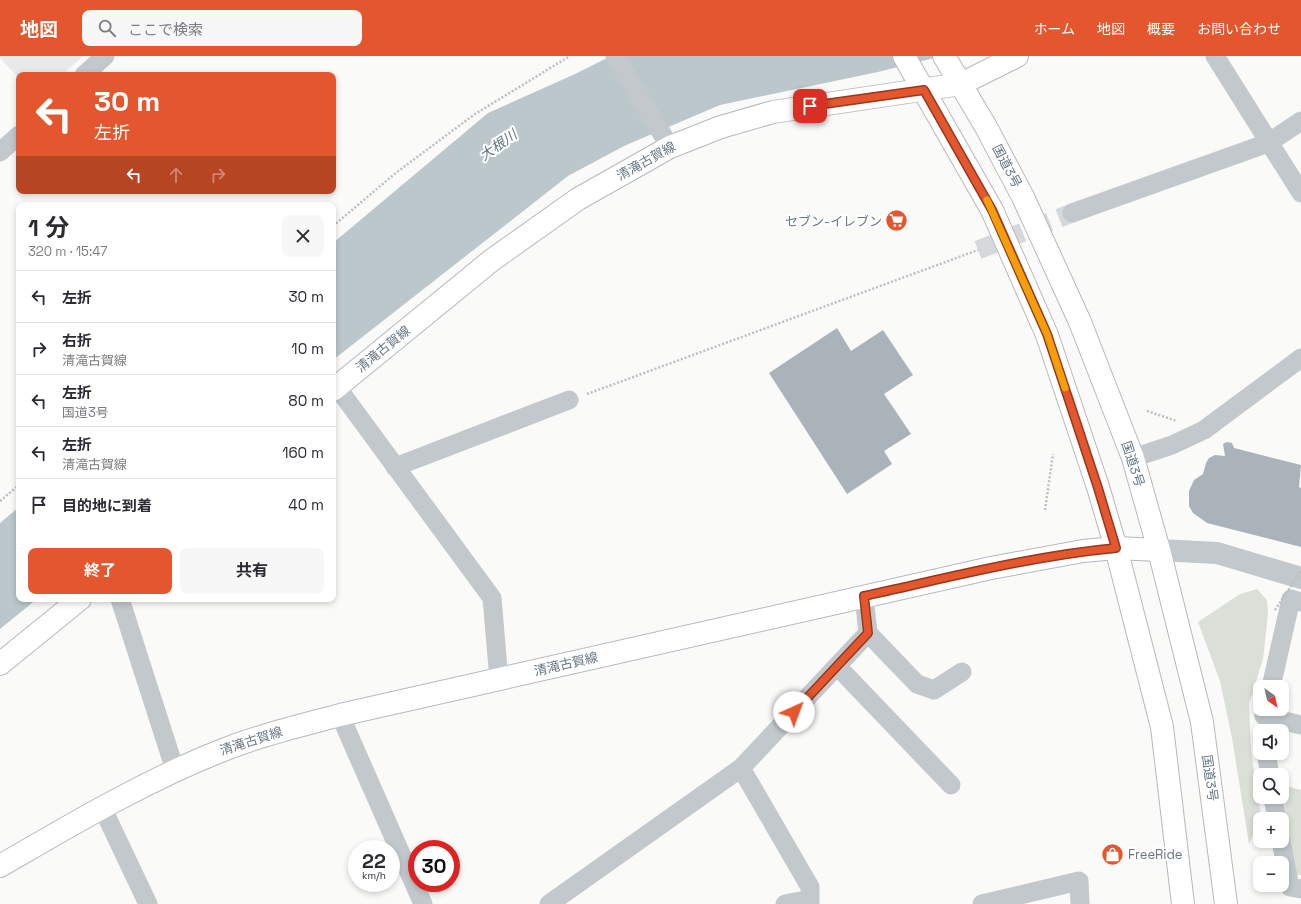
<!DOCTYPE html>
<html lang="ja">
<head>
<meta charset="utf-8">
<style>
	:root { --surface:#fff; --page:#f7f7f7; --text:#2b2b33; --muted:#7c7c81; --line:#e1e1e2; --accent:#e4572e }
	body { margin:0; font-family:"Space Grotesk","Noto Sans JP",sans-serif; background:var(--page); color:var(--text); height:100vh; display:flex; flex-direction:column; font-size:15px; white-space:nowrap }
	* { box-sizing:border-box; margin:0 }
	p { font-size:13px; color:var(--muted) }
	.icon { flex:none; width:22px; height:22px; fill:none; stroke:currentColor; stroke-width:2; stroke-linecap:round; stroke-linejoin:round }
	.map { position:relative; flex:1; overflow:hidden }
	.side { position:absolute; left:16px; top:146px; width:320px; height:400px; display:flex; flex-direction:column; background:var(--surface); border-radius:8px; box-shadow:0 2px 6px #0003 }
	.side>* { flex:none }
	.top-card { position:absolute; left:16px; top:16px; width:320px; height:122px; border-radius:8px; box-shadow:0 2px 6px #0003; background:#e4572e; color:#fff; overflow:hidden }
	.needle { width:26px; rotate:146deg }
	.fabs { position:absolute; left:1253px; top:624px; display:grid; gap:8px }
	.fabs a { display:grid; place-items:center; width:36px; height:36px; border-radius:8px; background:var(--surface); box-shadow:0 2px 6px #0003; font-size:20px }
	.speed { position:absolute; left:348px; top:784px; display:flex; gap:8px; font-size:20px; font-weight:700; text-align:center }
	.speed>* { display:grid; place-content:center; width:52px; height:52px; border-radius:50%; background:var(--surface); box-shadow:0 2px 6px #0003; line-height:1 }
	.speed small { font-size:10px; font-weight:400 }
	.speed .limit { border:6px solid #d22; background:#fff; color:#111 }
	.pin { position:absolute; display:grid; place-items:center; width:34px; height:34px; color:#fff; margin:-17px; border-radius:8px; box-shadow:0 2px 6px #0006 }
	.me { position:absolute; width:44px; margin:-22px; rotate:43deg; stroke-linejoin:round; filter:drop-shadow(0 0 3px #0008) }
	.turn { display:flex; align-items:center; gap:14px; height:84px; padding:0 12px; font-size:18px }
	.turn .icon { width:52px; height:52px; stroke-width:2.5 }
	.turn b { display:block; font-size:28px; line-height:34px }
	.lanes { display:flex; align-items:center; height:38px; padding:0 12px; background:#0003; justify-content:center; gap:20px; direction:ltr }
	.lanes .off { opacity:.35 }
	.round { display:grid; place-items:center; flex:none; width:42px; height:42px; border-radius:8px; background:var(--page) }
	.overview { display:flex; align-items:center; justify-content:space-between; height:68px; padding:0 12px }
	h1 { font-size:24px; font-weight:700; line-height:30px }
	.action { display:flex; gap:8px; margin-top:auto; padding:8px 12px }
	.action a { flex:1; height:46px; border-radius:8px; background:var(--accent); color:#fff; font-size:16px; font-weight:700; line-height:46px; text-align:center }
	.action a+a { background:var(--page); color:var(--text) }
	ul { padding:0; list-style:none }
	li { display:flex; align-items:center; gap:12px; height:52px; padding:0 12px; border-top:1px solid var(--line) }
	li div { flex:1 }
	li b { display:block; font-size:15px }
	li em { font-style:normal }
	header { display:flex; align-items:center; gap:24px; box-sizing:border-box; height:56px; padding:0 20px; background:var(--accent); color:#fff }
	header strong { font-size:19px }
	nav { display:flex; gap:22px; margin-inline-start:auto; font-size:14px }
	.search { width:280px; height:36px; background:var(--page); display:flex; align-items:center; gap:10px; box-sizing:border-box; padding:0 14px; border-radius:8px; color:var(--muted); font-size:15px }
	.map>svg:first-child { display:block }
</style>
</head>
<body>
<header>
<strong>地図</strong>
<div class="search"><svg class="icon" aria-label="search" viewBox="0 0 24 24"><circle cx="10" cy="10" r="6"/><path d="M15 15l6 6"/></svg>ここで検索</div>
<nav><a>ホーム</a><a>地図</a><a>概要</a><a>お問い合わせ</a></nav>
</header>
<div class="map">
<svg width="1301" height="848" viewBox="0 0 1301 848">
	<rect width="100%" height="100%" fill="#fafaf8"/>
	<!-- built -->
	<path fill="#e8e9e9" d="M0 0H83L62 19H19V22L0 2Z"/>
	<!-- green -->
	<path fill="#dadfd7" d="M1257 533 1267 544 1268 558 1263 603 1249 648 1251 695 1261 760 1249 788 1232 682 1220 625 1198 566 1240 538Z
		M1282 729 1301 734V819H1295Z"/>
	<!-- water -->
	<path fill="#bbc7cb" d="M611 0H942L878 16 720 49 624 90 568 120 333 304V187L488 57 575 18Z
		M19 451V543H37L0 573V467Z"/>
	<!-- building -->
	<path fill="#aab3b9" d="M837 272 851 295 883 274 913 319 884 338 911 378 884 395 892 408 847 438 769 317Z
		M1227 386 1232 387 1234 392 1301 409 1299 431 1301 432V491L1207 467 1193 457 1189 450V435L1194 424 1203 418 1206 407 1209 402 1215 399 1225 400 1223 388Z"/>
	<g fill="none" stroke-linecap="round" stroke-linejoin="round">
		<!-- minor-tunnel -->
		<path stroke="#d5d9db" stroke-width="19" stroke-dasharray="19 10" stroke-linecap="butt" d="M978 194 1072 157"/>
		<defs>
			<path id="secondary" d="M333 334 492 204 578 143 670 91 721 71 773 56 961 28 1017 0
				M0 608 80 543
				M0 810C71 769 141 727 218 696 257 680 299 670 340 659L991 512 1083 495 1116 492 1159 494"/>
			<path id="trunk" d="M904 0 992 154 1047 279 1098 431 1116 492 1162 671 1183 848
				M944 0 986 71 1023 141 1080 266 1133 402 1159 494 1202 666 1226 848"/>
		</defs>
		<!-- secondary casing -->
		<use href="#secondary" stroke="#b3babf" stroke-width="24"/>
		<!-- trunk casing -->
		<use href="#trunk" stroke="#b4b9bd" stroke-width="24"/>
		<!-- path -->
		<path stroke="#bbbfc2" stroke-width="2.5" stroke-dasharray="2 2" stroke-linecap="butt" d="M333 170 397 116 475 58 570 0
			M587 338 978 194
			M1147 355 1177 365
			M0 445 19 429
			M1045 454 1053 398"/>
		<!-- minor -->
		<path stroke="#c3c8cc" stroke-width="19" d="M615 0 670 91
			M1215 0 1301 137
			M84 19 105 0
			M0 96 19 79
			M1072 157 1268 87 1301 65
			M337 331 492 542 499 624
			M1133 402 1172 389 1204 374 1301 302
			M395 411 569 344
			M120 543 175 714
			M868 577 917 628 934 634 962 616
			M837 610 951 729
			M1271 631 1291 543 1301 546
			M1266 653 1264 660 1301 669
			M340 659 423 848
			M1266 697 1270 719
			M741 712 810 831V848
			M1273 741 1277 763
			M102 751 148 848
			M1281 785 1290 831 1301 833
			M549 848 741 712 868 577 864 540
			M785 848 810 843
			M982 848 1079 825 1080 848"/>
		<!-- tertiary -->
		<path stroke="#c3c8cc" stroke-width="22" d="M1159 494 1217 497 1301 522"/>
		<!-- secondary -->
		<use href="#secondary" stroke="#fff" stroke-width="22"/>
		<!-- trunk -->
		<use href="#trunk" stroke="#fff" stroke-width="22"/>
		<!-- path-bridge -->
		<path stroke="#bbbfc2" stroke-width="2.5" stroke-dasharray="2 2" stroke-linecap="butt" d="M1275 554 1301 515"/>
	</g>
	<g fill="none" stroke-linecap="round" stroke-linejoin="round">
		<defs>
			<path id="route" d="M794 656 868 577 864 540C947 522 1031 500 1116 492L1098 432 1047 278 992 154 924 34 810 50"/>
		</defs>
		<!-- route casing -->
		<use href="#route" stroke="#94391e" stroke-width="10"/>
		<!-- route -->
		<use href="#route" stroke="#e4572e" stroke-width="7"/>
		<!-- slow -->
		<path stroke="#f59e0b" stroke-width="7" d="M987 144 1047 278 1065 332"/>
	</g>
	<!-- icons -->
	<defs>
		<symbol id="supermarket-disc" viewBox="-11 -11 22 22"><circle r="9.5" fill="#e4572e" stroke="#fff"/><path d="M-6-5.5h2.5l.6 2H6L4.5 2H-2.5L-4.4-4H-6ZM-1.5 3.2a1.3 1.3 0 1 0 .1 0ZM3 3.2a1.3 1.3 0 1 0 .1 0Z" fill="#fff"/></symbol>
		<symbol id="shop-disc" viewBox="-11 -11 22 22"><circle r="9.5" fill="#e4572e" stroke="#fff"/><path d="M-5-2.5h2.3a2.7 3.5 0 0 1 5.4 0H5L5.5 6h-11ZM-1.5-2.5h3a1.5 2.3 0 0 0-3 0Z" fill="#fff"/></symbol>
	</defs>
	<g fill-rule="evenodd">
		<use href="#supermarket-disc" x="884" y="152" width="25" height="25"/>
		<use href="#shop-disc" x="1100" y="786" width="25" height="25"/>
	</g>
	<g text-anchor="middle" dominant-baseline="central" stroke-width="4" stroke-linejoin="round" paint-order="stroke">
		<!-- street labels -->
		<g font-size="13" fill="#657683" stroke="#fff">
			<text transform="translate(646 105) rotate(-29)">清滝古賀線</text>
			<text transform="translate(1007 110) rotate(62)">国道3号</text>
			<text transform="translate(383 293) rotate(-39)">清滝古賀線</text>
			<text transform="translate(1133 408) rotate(72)">国道3号</text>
			<text transform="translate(566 608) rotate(-13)">清滝古賀線</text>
			<text transform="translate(251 685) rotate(-18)">清滝古賀線</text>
			<text transform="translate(1210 722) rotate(82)">国道3号</text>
		</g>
		<!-- poi labels -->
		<g font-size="13" fill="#657683" stroke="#fff" text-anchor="end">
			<text x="882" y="165">セブン-イレブン</text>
			<text x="1128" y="798" text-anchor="start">FreeRide</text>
		</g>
		<!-- water labels -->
		<g font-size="14" font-style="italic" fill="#60757c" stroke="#fff">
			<text transform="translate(498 89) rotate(-35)">大根川</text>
		</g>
	</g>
</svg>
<div class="fabs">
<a><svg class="needle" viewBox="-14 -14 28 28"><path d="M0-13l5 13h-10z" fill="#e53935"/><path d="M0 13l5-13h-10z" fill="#7c7c81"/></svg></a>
<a><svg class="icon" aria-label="sound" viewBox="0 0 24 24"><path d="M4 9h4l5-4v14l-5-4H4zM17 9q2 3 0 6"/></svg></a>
<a><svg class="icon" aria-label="search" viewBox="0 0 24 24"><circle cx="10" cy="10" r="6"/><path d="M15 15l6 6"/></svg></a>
<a>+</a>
<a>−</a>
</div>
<div class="speed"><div>22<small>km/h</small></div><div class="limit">30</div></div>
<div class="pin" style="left:810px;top:50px;background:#d93025"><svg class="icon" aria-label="arrive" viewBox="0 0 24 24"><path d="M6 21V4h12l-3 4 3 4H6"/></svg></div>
<svg class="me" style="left:794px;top:656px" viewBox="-20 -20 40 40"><circle r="19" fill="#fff"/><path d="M0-13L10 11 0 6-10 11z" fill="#e4572e"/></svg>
<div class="top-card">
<div class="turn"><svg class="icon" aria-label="left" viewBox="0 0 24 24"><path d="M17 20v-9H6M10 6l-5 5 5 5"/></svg><div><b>30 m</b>左折</div></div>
<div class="lanes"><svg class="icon" aria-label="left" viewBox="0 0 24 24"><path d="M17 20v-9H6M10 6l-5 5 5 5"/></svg><svg class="icon off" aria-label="ahead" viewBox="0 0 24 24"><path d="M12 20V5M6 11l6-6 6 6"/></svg><svg class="icon off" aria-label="right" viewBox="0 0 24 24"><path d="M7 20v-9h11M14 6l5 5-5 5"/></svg></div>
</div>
<section class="side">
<div class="overview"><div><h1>1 分</h1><p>320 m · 15:47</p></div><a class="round"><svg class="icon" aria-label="close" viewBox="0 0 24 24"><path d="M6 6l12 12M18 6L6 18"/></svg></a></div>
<ul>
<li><svg class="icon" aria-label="left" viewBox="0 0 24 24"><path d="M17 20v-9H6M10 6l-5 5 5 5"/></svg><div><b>左折</b></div><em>30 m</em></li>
<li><svg class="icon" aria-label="right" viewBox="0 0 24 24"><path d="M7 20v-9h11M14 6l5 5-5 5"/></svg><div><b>右折</b><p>清滝古賀線</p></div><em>10 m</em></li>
<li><svg class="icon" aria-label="left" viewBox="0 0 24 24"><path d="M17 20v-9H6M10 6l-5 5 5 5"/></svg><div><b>左折</b><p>国道3号</p></div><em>80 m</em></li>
<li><svg class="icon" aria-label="left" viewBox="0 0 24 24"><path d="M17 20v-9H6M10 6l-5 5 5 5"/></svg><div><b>左折</b><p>清滝古賀線</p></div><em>160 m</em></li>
<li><svg class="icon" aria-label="arrive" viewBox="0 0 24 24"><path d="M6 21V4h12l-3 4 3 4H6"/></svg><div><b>目的地に到着</b></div><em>40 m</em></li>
</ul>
<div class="action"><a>終了</a><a>共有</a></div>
</section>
</div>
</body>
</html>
